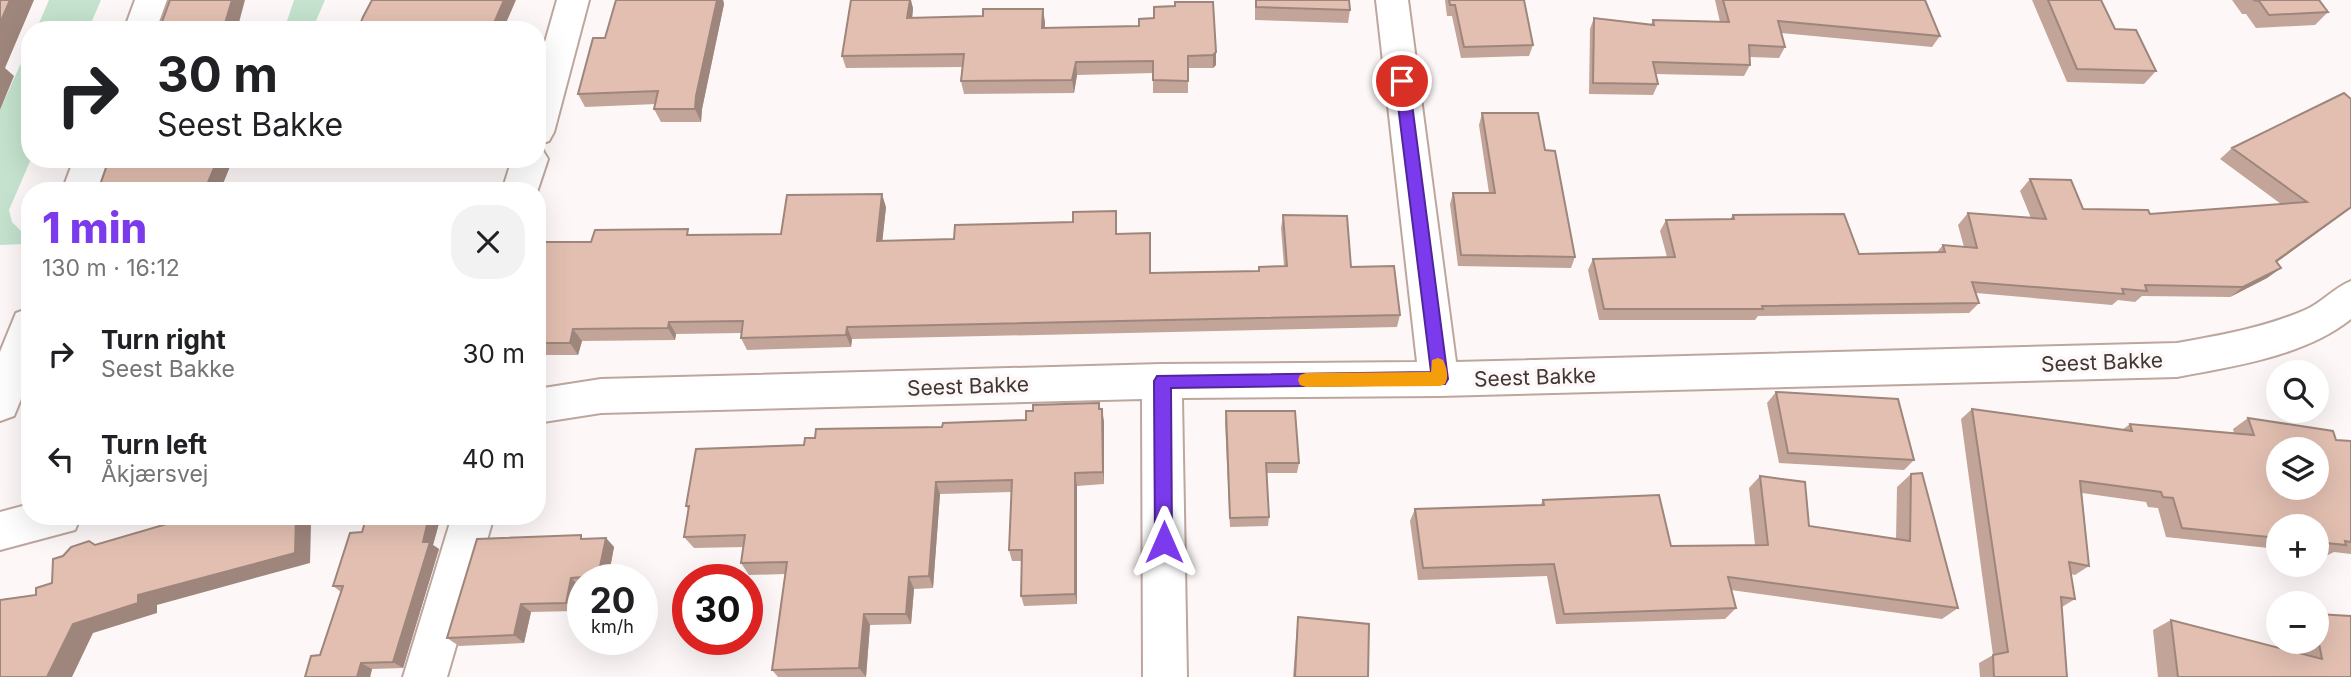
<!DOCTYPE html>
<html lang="en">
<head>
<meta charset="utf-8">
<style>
	:root { --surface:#fff; --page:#f2f2f2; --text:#202124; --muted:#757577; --accent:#7c3aed }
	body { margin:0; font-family:Inter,sans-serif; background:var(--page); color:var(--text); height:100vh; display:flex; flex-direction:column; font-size:26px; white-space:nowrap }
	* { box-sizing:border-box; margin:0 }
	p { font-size:23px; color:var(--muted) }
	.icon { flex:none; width:38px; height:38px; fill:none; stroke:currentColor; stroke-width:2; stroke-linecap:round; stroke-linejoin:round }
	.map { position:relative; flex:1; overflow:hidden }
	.side { position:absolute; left:21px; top:182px; width:525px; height:343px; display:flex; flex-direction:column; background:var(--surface); border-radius:28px; box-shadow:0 7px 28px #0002 }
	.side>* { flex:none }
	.banner { position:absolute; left:21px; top:21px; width:525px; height:147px; border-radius:28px; box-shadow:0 7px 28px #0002; background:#fff; color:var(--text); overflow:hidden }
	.buttons { position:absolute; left:2266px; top:360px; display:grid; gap:14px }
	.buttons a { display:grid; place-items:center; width:63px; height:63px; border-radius:50%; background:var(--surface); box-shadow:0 7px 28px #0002; font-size:35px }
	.speed { position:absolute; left:567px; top:564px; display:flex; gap:14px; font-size:35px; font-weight:700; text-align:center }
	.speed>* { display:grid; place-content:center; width:91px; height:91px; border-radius:50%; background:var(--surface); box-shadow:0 7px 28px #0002; line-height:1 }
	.speed small { font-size:18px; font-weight:400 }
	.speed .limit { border:10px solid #d22; background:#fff; color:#111 }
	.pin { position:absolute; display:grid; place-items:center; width:60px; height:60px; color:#fff; margin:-30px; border:4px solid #fff; border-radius:50%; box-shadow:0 2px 7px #0007 }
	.me { position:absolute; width:77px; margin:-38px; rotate:0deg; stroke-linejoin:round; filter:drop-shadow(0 0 5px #0008) }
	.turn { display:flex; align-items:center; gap:24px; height:147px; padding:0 21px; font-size:32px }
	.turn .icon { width:91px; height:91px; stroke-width:2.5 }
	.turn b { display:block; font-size:49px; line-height:60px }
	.round { display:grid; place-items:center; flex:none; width:74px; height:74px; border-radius:28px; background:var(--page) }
	.headline { display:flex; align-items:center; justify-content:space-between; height:119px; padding:0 21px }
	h1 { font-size:42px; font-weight:800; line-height:52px; color:var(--accent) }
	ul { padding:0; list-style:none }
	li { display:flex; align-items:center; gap:21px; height:105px; padding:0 21px }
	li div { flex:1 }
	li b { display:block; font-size:26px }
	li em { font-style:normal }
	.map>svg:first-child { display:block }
</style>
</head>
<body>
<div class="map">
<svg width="2351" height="677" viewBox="0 0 2351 677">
	<rect width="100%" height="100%" fill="#fdf8f7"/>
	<!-- green -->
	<path fill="#c4e2ce" d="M49 0H101L88 30H36Z
		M294 0H325L312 30H284Z
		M30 43 31 159 9 210 12 222 24 234V244L0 245V110Z"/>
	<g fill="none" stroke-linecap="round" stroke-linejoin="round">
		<defs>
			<path id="minor" d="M135 0H167L156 30H124Z
				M557 0H589L554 132 549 141 537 145V70Z
				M1376 0H1408L1456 362 2177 343C2221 335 2263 328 2305 310 2322 303 2333 288 2351 281V319C2305 356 2234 366 2177 377L1439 396 1182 398 1187 677H1143L1142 399 601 413 537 423V389L601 379 1162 364 1417 362Z
				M537 148 542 149 548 159 537 192 502 191 512 159H537Z
				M74 159H110L98 191H62Z
				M30 308V377L14 416 0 421V352L16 313Z
				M30 504V516H81L75 530 0 550V512Z
				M452 516H494L447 677H403Z"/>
		</defs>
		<!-- minor casing -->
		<use href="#minor" stroke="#bda69d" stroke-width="4"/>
		<!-- minor -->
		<use href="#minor" fill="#fff" fill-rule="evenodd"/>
	</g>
	<!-- wall -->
	<path fill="#c2a498" d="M616 0H723L724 4 702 109 701 122H661L654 109 656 104 585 107 578 94 605 38Z
		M1255 0H1349L1350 10 1348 23 1255 20Z
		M1445 0H1524L1533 45 1529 56 1461 58 1452 16H1447Z
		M1715 0H1925L1940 36 1932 47 1781 33 1785 47 1779 58 1749 57 1750 65 1744 76 1655 74 1658 84 1653 95 1589 94 1590 29 1594 18 1651 25 1653 20 1720 22Z
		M2032 0H2101L2115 29 2156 71 2144 84 2067 82Z
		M2232 0H2319L2328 12 2315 25 2256 28 2246 14H2242Z
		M1213 2 1216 65 1213 68H1188V93H1153V73L1077 75 1074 93 964 94 961 81 963 67 846 68 842 56 913 8 912 18 983 16 1043 9 1045 28 1139 26 1175 6Z
		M2351 99V208L2277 262 2281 268 2267 278 2230 297 2142 296 2135 302 2118 300 2112 305 1976 293 1979 303 1969 313 1758 316 1755 320H1599L1588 270 1593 259 1667 257 1660 231 1666 220 1730 219 1733 215 1859 254 1937 252 1943 245 1964 247 1958 225 1968 213 2031 218 2020 191 2030 179 2083 209 2150 214 2281 204 2220 159 2232 148Z
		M1482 113 1545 150 1575 257 1571 268 1458 266 1450 204 1453 193H1489L1479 125Z
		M233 159 220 191H98Z
		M303 159H484L482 164 378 165 375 162 307 164Z
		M886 207 882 241 1117 234 1151 273 1258 271 1259 267 1284 266 1281 228 1283 215 1351 267 1400 315 1397 327 852 339 851 347 747 350 741 338V333L676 334 675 340 582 341 578 355H537V242H591L691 235 781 234Z
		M1776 392 1914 460 1904 470 1779 463 1767 403Z
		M1099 403 1104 422V484L1077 486V604L1024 606 1021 596V561H1012L1009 550 1011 492 940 494 933 588 914 589 911 624 870 625 866 677H778L772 670 785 574 749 575 741 563 744 547 694 548 684 537 689 510 686 506 804 445 942 427 1026 420 1033 411Z
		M1972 409 2122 430 2130 424 2234 433 2233 429 2248 418 2336 440 2351 441V554L2334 552 2328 555 2317 554V527H2278V549L2166 537 2158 508 2148 507 2146 502 2082 493 2089 566 2075 575 2071 574 2075 599 2062 607 2067 677H1980L1979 663 1993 655 1961 419Z
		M1226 411 1299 463 1297 473H1266L1269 517 1268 526 1230 527 1225 422Z
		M1911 474 1958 608 1942 619 1731 590 1736 608 1725 619 1556 624 1547 576 1418 580 1410 521 1415 509 1540 506 1543 500 1671 546 1755 545 1749 488 1760 476 1809 526 1896 539 1897 487Z
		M441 516 433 545 439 549 403 668 372 669 370 677H305L320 655 341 592 333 586 362 532Z
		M585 538H606L614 547 608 579H583V587H580L575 611 531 612 524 643 459 646 447 638Z
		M2317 614 2351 677H2158L2153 630 2171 620 2298 653 2296 642H2317Z
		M1298 617 1368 677H1293L1297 626Z"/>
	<!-- shaded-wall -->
	<path fill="#9e867c" d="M10 0H34L5 68 14 76 0 110V23Z
		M232 0H245L237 30H223Z
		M504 0H516L503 30H491Z
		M717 0H723L724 4 702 109 701 122 695 109 696 96Z
		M910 0H911L913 8 911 31 907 18Z
		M1043 9 1045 22 1044 41 1042 28Z
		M1216 52V65L1213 68V55Z
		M1076 62 1077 75 1074 93 1072 80Z
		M218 159H233L220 191H210L206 187Z
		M882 194 886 207 881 254 877 241Z
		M2351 207 2350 209 2263 272 2276 261Z
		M2281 268 2267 278 2230 297 2243 287Z
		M669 322 676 334 675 340 668 328Z
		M847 327 852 339 851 347 846 335Z
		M573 329 582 341 578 355 570 343Z
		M1102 409 1104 422V484L1103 472Z
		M1075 473 1077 486V604L1075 594Z
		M936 482 940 494 933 588 929 576Z
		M261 516H277L276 534 261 523Z
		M296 516H300L311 524 310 563 157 605V613L93 633 72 677H47L73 624 138 595Z
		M429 516H441L433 545 439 549 403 668 393 662Z
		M606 538 614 547 608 579H601L598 576Z
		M909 577 914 589 911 624 906 614Z
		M571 578 580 587 575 611 566 603Z
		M521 604 531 612 524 643 514 635Z
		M864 614 870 625 866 677 859 668Z
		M361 663 372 669 370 677H357Z"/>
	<!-- building -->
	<path fill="#e2bfb1" stroke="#9e867c" stroke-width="2" fill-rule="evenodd" d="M0 0H10L0 23Z
		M170 0H232L223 30H159Z
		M372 0H504L491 30H358L363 17Z
		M616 0H717L696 96 695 109H654L658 91 578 94 593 38H605Z
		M851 0H910L907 18 983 16V9H1043L1042 28 1139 26V19L1154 18V7L1175 6V2H1213L1216 52 1213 55 1188 56V81L1153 80V61L1076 62 1072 80 961 81 964 54 842 56Z
		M1256 0H1349L1350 10 1256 7Z
		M1449 0H1524L1533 45 1464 47 1455 5H1450Z
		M1723 0H1925L1940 36 1778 21 1785 47 1749 45 1750 65 1653 62 1658 84 1593 83 1594 18 1654 25 1653 20 1729 22Z
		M2048 0H2101L2115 29 2136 30 2156 71 2077 69Z
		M2253 0H2319L2328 12 2269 15 2259 1Z
		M2344 93 2351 99V207L2276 261 2281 268 2243 287 2145 285 2147 291 2122 289 2124 294 1972 282 1979 303 1762 306 1763 309H1604L1593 259 1675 257 1666 220 1734 219 1733 215 1844 214 1859 254 1945 252 1943 245 1977 248 1968 213 2046 219 2030 179 2071 180 2083 209 2148 210 2150 214 2307 202 2232 148Z
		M1482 113H1538L1545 150 1555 151 1575 257 1461 255 1453 193H1495Z
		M109 159H218L206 187H199L197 191H123V189L98 191Z
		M882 194 877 241 954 239 955 225 1073 222V212L1116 211V234L1150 233V273L1259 271V267L1287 266 1283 215 1347 216 1351 267 1394 266 1400 315 847 327 846 335 741 338 743 321 669 322 668 328 573 329 570 343H537V242H591L595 230 688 229 687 235 781 234 787 195Z
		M1776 392 1898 399 1914 460 1788 453Z
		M1099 403V409H1102L1103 472 1075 473V594L1021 596 1022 550H1009L1012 480 936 482 929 576 909 577 906 614H864L859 668 772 670 787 562 741 563 745 535 684 537 689 506H686L696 449 804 445 805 438H815L816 429 942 427 943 423 1026 420V411H1033V405Z
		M1972 409 2132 431 2130 424 2254 435 2248 418 2333 431 2336 440 2351 441V542L2345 541 2346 545 2317 542V527H2278V538L2182 528 2173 498 2163 497 2161 492 2080 481 2089 566 2069 562 2075 599 2061 597 2067 677H1994L1993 655 2008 652ZM2278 450H2317V488H2278Z
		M1226 411H1295L1299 463H1266L1269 517 1230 518Z
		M1922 473 1958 608 1728 577 1736 608 1564 614 1554 564 1423 568 1415 509 1544 505 1543 500 1659 495 1671 546 1768 545 1760 476 1805 482 1809 526 1910 541 1911 474Z
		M194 516H261V523L286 516H296L295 553 138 595V603L73 624 47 677H0V600L36 595V588L52 583 53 559 63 556 71 547 89 541 95 545Z
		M367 516H429L423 542H430L393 662 361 663 357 677H305L311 656 320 655 343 586H333L350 533 362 532Z
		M581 535V539L606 538 598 576 571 578 566 603 521 604 514 635 447 638 477 539Z
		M2317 614 2351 616V677H2178L2171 620 2322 659 2317 633Z
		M1298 617 1369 624 1368 677H1295Z"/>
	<!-- route -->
	<path fill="#7c3aed" stroke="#51269a" stroke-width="2" d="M1402 76 1409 81 1448 379 1445 384 1171 388 1172 542 1170 548 1164 551 1158 548 1155 542 1154 381 1157 376 1431 372 1395 81Z"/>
	<!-- slow -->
	<path fill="#f59e0b" d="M1438 358 1443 360C1447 368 1449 377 1445 384L1440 386 1306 387 1300 385 1298 380 1300 375 1306 373 1431 372 1432 360Z"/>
	<g text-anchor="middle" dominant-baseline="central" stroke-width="7" stroke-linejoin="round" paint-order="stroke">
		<!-- street labels -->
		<g font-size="21" fill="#403633" stroke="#fdf8f7">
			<text transform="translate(2102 362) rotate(-2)">Seest Bakke</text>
			<text transform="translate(1535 377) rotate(-2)">Seest Bakke</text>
			<text transform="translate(968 386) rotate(-2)">Seest Bakke</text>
		</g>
	</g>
</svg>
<div class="buttons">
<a><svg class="icon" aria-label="search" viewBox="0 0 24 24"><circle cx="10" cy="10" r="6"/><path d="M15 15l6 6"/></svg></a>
<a><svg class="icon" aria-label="layers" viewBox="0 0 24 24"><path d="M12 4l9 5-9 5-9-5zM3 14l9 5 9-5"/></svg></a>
<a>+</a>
<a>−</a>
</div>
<div class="speed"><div>20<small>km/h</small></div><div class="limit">30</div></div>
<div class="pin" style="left:1402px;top:81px;background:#d93025"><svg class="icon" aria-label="arrive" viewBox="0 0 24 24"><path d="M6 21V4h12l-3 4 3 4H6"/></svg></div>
<svg class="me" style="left:1164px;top:542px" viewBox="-20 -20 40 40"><path d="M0-17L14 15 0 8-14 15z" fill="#7c3aed" stroke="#fff" stroke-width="4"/></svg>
<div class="banner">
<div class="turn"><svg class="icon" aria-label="right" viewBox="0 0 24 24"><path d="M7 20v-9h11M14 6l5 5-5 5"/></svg><div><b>30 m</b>Seest Bakke</div></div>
</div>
<section class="side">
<div class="headline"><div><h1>1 min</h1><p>130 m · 16:12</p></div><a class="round"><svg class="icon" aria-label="close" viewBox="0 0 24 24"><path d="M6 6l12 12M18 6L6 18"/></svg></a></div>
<ul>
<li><svg class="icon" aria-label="right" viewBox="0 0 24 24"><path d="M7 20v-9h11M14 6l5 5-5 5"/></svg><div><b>Turn right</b><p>Seest Bakke</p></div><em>30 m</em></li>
<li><svg class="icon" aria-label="left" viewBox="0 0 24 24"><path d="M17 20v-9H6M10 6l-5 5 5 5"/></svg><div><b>Turn left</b><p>Åkjærsvej</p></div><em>40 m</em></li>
</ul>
</section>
</div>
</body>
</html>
